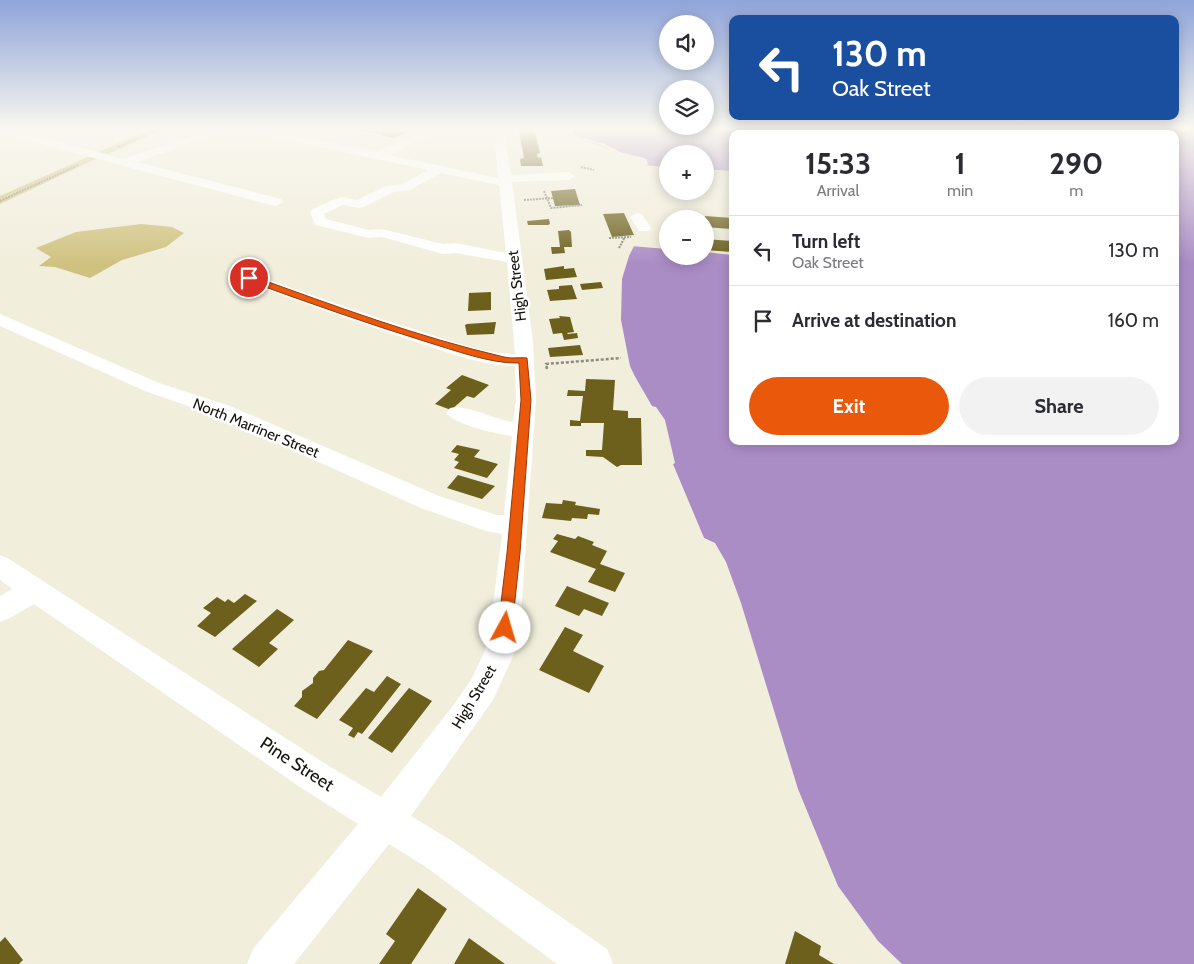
<!DOCTYPE html>
<html lang="en">
<head>
<meta charset="utf-8">
<style>
	:root { --surface:#fff; --page:#f2f2f3; --text:#2b2b33; --muted:#7c7c81; --line:#e1e1e2; --accent:#ea580c }
	body { margin:0; font-family:Cabin,sans-serif; background:var(--page); color:var(--text); height:100vh; display:flex; flex-direction:column; font-size:19px; white-space:nowrap }
	* { box-sizing:border-box; margin:0 }
	p { font-size:16px; color:var(--muted) }
	.icon { flex:none; width:28px; height:28px; fill:none; stroke:currentColor; stroke-width:2; stroke-linecap:round; stroke-linejoin:round }
	.map { position:relative; flex:1; overflow:hidden }
	.drawer { position:absolute; left:729px; top:130px; width:450px; height:315px; display:flex; flex-direction:column; background:var(--surface); border-radius:10px; box-shadow:0 2px 12px #0003 }
	.drawer>* { flex:none }
	.hud { position:absolute; left:729px; top:15px; width:450px; height:105px; border-radius:10px; box-shadow:0 2px 12px #0003; background:#1a4fa0; color:#fff; overflow:hidden }
	.tools { position:absolute; left:659px; top:15px; display:grid; gap:10px }
	.tools a { display:grid; place-items:center; width:55px; height:55px; border-radius:50%; background:var(--surface); box-shadow:0 2px 12px #0003; font-size:25px }
	.pin { position:absolute; display:grid; place-items:center; width:42px; height:42px; color:#fff; margin:-21px; border:2px solid #fff; border-radius:50%; box-shadow:0 1px 5px #0007 }
	.me { position:absolute; width:55px; margin:-28px; rotate:6deg; stroke-linejoin:round; filter:drop-shadow(0 0 4px #0008) }
	.turn { display:flex; align-items:center; gap:18px; height:105px; padding:0 20px; font-size:22px }
	.turn .icon { width:65px; height:65px; stroke-width:2.5 }
	.turn b { display:block; font-size:35px; line-height:42px }
	.eta { display:flex; justify-content:space-evenly; align-items:center; height:85px; text-align:center }
	.eta b { font-size:30px; font-weight:700; line-height:35px }
	.button { display:flex; gap:10px; margin-top:auto; padding:10px 20px }
	.button a { flex:1; height:58px; border-radius:30px; background:var(--accent); color:#fff; font-size:20px; font-weight:700; line-height:58px; text-align:center }
	.button a+a { background:var(--page); color:var(--text) }
	ul { padding:0; list-style:none }
	li { display:flex; align-items:center; gap:15px; height:70px; padding:0 20px; border-top:1px solid var(--line) }
	li div { flex:1 }
	li b { display:block; font-size:19px }
	li em { font-style:normal }
	.map>svg:first-child { display:block }
</style>
</head>
<body>
<div class="map">
<svg width="1194" height="964" viewBox="0 0 1194 964">
	<rect width="100%" height="100%" fill="#f1eedc"/>
	<!-- green -->
	<path fill="#cfc280" d="M152 129H164L108 154 98 152Z
		M90 156 98 158 0 204V196Z
		M141 224 172 227 184 233 166 247 122 260 90 278 55 267 39 266 51 257 36 248 76 232Z"/>
	<!-- water -->
	<path fill="#ab8dc6" fill-rule="evenodd" d="M565 129H1194V964H877L832 901 754 657 652 414 630 366 621 320 622 279 629 256 634 246 655 166 643 165 638 159 567 134ZM732 134H1175V441H732ZM668 154H705V191H668ZM668 219H705V256H668Z"/>
	<!-- pier -->
	<path fill="#f1eedc" d="M562 129H570L576 136 605 144 620 152 644 158 647 160 648 165H643L635 160 603 146 567 134Z
		M655 166 667 167 668 191H705V169L732 171V255L705 252V219H668L667 249 631 246Z
		M628 368H630L652 406 656 407 665 420 675 463 670 466 650 415Z
		M700 536 715 543 726 562 741 603 798 789 838 886 878 941 902 964H874L830 902 776 756 751 658Z"/>
	<!-- building -->
	<path fill="#6c601c" d="M359 129H408L413 130 394 138 380 135 382 134 359 131Z
		M532 130 535 132 540 153 537 154 538 158 541 157 543 166H521L520 159 524 158 519 131Z
		M575 189 580 205 555 206 551 191Z
		M624 213 634 235 612 237 603 214Z
		M705 216 732 218 731 229 705 227Z
		M549 219 550 224 548 225H528L527 221Z
		M569 230 571 232 572 247H564L565 253 552 254 551 247H560L558 231Z
		M705 239 732 241V252L705 250Z
		M564 266V269L574 268 577 277 546 280 544 269Z
		M601 282 603 288 582 290 580 284Z
		M572 285 577 299 550 301 547 290 559 289V286Z
		M491 292V310L468 311 469 293Z
		M559 316 570 317 574 332 567 333 568 334 577 333 578 338 564 340 562 333 553 334 549 319 560 318Z
		M496 322 494 334 467 335 465 325 467 324Z
		M580 345 583 355 550 357 548 348Z
		M462 375 489 385 474 398 467 396 451 410 435 404 451 390 446 388Z
		M586 379 615 380 613 410 628 411V418H641L642 465H621L617 467 603 457 586 456V450H602L604 423H581V426H570V420L580 421 583 396H567L568 390 585 391Z
		M457 445 480 450 474 457 498 464 487 478 454 468 459 462 454 460 459 454 451 452Z
		M458 475 495 486 482 499 447 488Z
		M563 500 576 502 575 505 600 509 599 515 588 514 587 519 572 518 571 521 542 518 546 503 562 504Z
		M557 534 575 539 578 536 594 542 592 545 607 551 600 564 625 573 615 592 588 582 596 569 550 552 558 541 553 539Z
		M567 586 609 603 602 616 584 609 579 616 555 606Z
		M245 594 257 601 215 637 197 626 211 613 203 608 217 597 225 602 228 599 234 603Z
		M277 609 294 620 269 643 278 649 259 667 232 649Z
		M565 627 583 635 573 651 604 666 589 693 539 670Z
		M348 640 373 651 317 719 294 706 302 697V691L313 683V678L319 671 324 670Z
		M387 676 401 684 362 734 358 732 354 738 348 735 353 728 339 720 366 688 374 692Z
		M409 688 432 701 392 753 368 738Z
		M418 888 447 909 411 964H379L395 941 386 934Z
		M795 931 821 946 819 955 834 964H785Z
		M5 937 23 960 19 964H0V942Z
		M469 938 505 964H454Z"/>
	<g fill="none" stroke-linecap="round" stroke-linejoin="round">
		<!-- path-far1 -->
		<path stroke="#8c8a7d" stroke-width="2" stroke-dasharray="2 1" stroke-linecap="butt" d="M118 147 161 129
			M581 167 594 170
			M544 191 551 208 582 205
			M524 200 553 198
			M0 201 78 165
			M609 238 631 237
			M619 248 625 237"/>
		<!-- path -->
		<path stroke="#8c8a7d" stroke-width="2.5" stroke-dasharray="3 2" stroke-linecap="butt" d="M547 369 546 364 621 358"/>
		<!-- minor -->
		<path fill="#fff" fill-rule="evenodd" d="M0 129H9L124 159 214 129H230L137 162 281 199 283 202 276 206 271 205 0 133Z
			M245 129H266L376 152 430 129H444L389 155 498 178 494 129H504L511 175 569 172 575 176 569 180 512 182 533 342 536 400 520 629 514 654 493 700 411 816 452 841 607 949 613 964H557L426 867 389 844 294 964H247L253 949 358 824 300 787 34 604 10 618 0 622V596L12 589 0 580V555L9 559 324 763 381 797 452 707 471 680 484 653 490 629 502 534 486 531 421 508 216 416 145 391 0 326V314L159 383 230 406 439 496 496 515H504L512 436C497 434 455 425 446 413L450 408C467 404 494 420 513 422L516 400 515 366C481 366 447 352 416 342 358 323 300 302 243 281L241 278 243 275H255C311 295 368 315 426 333 455 342 484 354 515 354L507 262 456 253 443 254 382 237 369 238 315 225 310 212 312 209 341 197 357 200 386 186 402 184 428 170 250 132ZM441 173 499 185 506 253 456 243 443 244 382 229 369 230 326 219 324 214 343 205 359 208 364 207 394 192 410 190Z
			M637 213 642 214 651 228 649 231H639L630 217Z"/>
	</g>
	<!-- sky -->
	<linearGradient id="sky" x2="0" y2="1"><stop stop-color="#8fa4da"/><stop offset="0.49" stop-color="#f9f7ef"/><stop offset="1" stop-color="#f9f7ef" stop-opacity="0"/></linearGradient>
	<rect width="1194" height="264" fill="url(#sky)"/>
	<!-- route -->
	<path fill="#ea580c" stroke="#983908" d="M246 276H252C335 306 418 337 504 357 512 359 520 357 527 358L531 400 520 553 512 628 510 633 505 634 500 633 498 628 507 553 521 400 519 363C491 364 454 350 427 342 366 323 306 302 246 280Z"/>
	<g text-anchor="middle" dominant-baseline="central" stroke-width="5" stroke-linejoin="round" paint-order="stroke">
		<!-- street labels -->
		<g font-size="15" fill="#13120c" stroke="#fff">
			<text transform="translate(517 286) rotate(-97)">High Street</text>
			<text transform="translate(256 428) rotate(22)">North Marriner Street</text>
			<text transform="translate(474 697) rotate(-59)">High Street</text>
		</g>
		<!-- near-street labels -->
		<g font-size="18" fill="#13120c" stroke="#fff">
			<text transform="translate(297 764) rotate(33)">Pine Street</text>
		</g>
	</g>
</svg>
<div class="tools">
<a><svg class="icon" aria-label="sound" viewBox="0 0 24 24"><path d="M4 9h4l5-4v14l-5-4H4zM17 9q2 3 0 6"/></svg></a>
<a><svg class="icon" aria-label="layers" viewBox="0 0 24 24"><path d="M12 4l9 5-9 5-9-5zM3 14l9 5 9-5"/></svg></a>
<a>+</a>
<a>−</a>
</div>
<div class="pin" style="left:249px;top:278px;background:#d93025"><svg class="icon" aria-label="arrive" viewBox="0 0 24 24"><path d="M6 21V4h12l-3 4 3 4H6"/></svg></div>
<svg class="me" style="left:505px;top:628px" viewBox="-20 -20 40 40"><circle r="19" fill="#fff"/><path d="M0-13L10 11 0 6-10 11z" fill="#ea580c"/></svg>
<div class="hud">
<div class="turn"><svg class="icon" aria-label="left" viewBox="0 0 24 24"><path d="M17 20v-9H6M10 6l-5 5 5 5"/></svg><div><b>130 m</b>Oak Street</div></div>
</div>
<section class="drawer">
<div class="eta">
<div><b>15:33</b><p>Arrival</p></div>
<div><b>1</b><p>min</p></div>
<div><b>290</b><p>m</p></div>
</div>
<ul>
<li><svg class="icon" aria-label="left" viewBox="0 0 24 24"><path d="M17 20v-9H6M10 6l-5 5 5 5"/></svg><div><b>Turn left</b><p>Oak Street</p></div><em>130 m</em></li>
<li><svg class="icon" aria-label="arrive" viewBox="0 0 24 24"><path d="M6 21V4h12l-3 4 3 4H6"/></svg><div><b>Arrive at destination</b></div><em>160 m</em></li>
</ul>
<div class="button"><a>Exit</a><a>Share</a></div>
</section>
</div>
</body>
</html>
